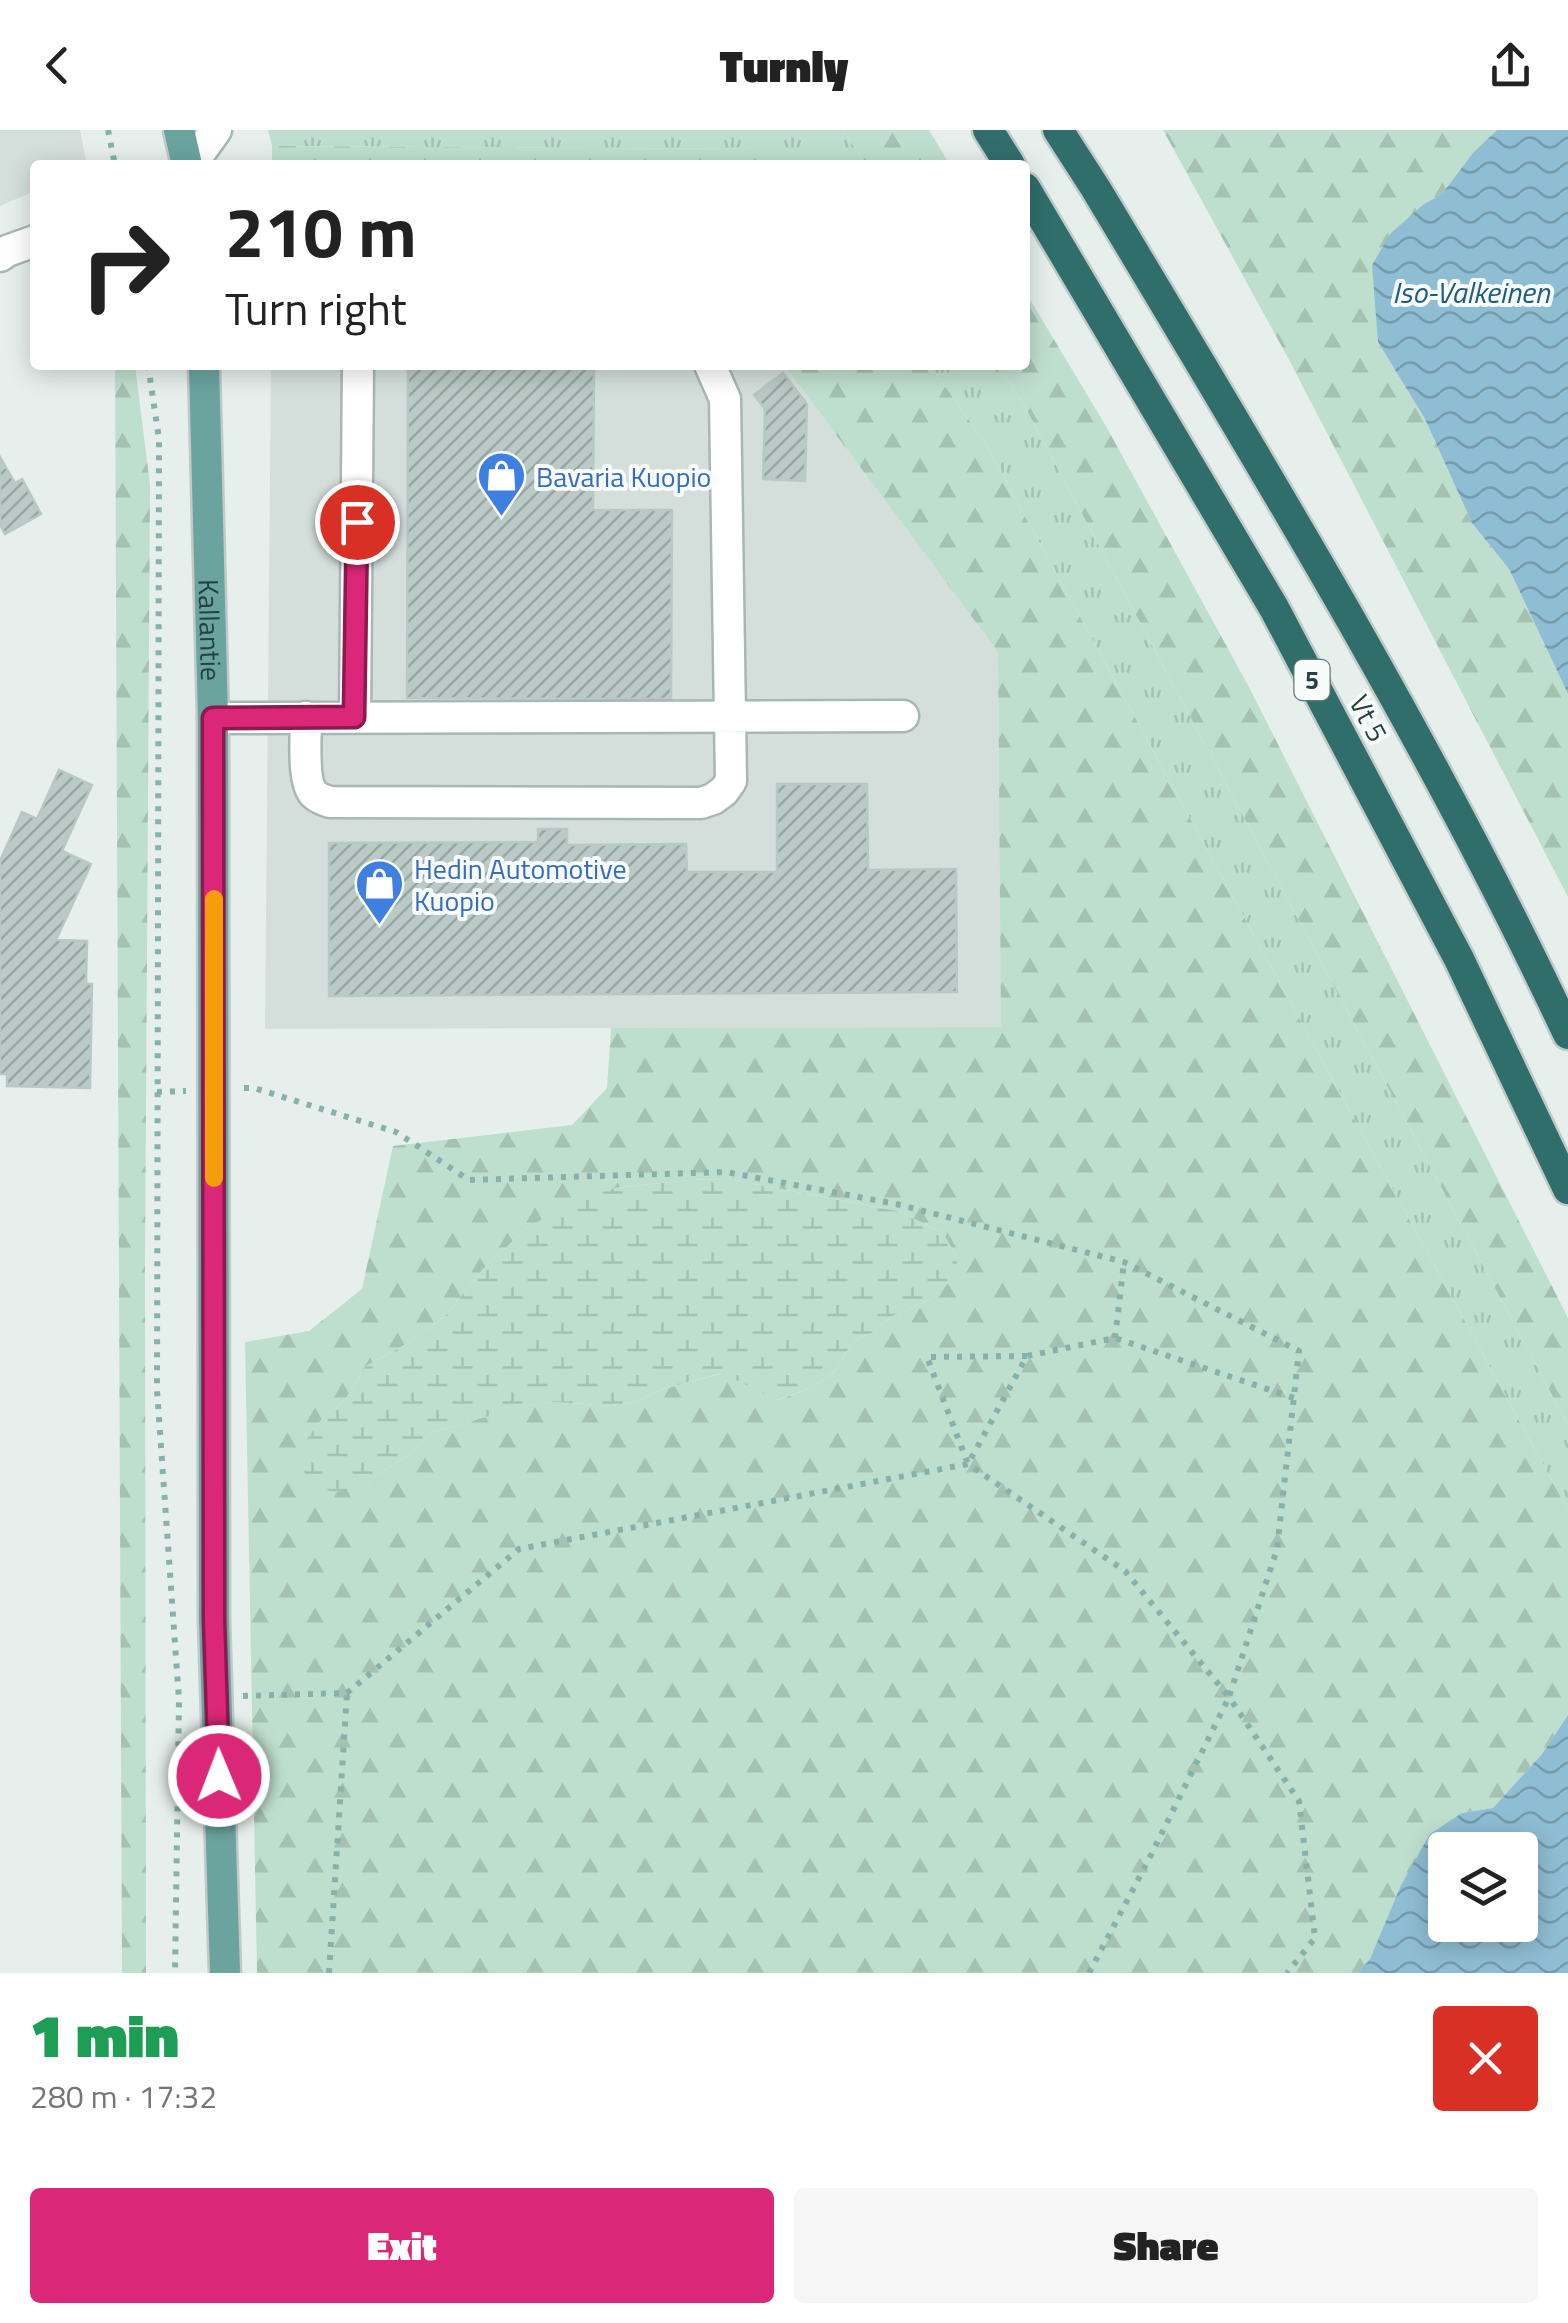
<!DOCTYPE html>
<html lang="en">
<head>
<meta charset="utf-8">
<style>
	:root { --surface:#fff; --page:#f6f6f6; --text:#222; --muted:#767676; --accent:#db2777 }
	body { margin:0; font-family:"Titillium Web",sans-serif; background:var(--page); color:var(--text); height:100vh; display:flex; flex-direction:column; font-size:38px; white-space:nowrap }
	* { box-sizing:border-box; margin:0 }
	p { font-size:32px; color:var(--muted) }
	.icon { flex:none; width:55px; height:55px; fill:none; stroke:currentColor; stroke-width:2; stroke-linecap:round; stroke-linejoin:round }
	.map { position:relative; height:1843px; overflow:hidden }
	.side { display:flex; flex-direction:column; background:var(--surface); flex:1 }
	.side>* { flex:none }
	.guide { position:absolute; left:30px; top:30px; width:1000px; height:210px; border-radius:10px; box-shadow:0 5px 25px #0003; background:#fff; color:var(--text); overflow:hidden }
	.buttons { position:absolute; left:1428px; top:1702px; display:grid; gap:20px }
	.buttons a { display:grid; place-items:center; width:110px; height:110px; border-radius:10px; background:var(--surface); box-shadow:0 5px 25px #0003; font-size:50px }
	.pin { position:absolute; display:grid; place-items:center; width:85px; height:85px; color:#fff; margin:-42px; border:5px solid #fff; border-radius:50%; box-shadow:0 2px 10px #0007 }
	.me { position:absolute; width:110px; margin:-55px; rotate:359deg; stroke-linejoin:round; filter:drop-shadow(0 0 8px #0008) }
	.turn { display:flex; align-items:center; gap:35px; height:210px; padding:0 30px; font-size:45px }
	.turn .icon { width:130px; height:130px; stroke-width:2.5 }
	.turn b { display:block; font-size:70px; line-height:85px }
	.round { display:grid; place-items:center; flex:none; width:105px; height:105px; border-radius:10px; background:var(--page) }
	.headline { display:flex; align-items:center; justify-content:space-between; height:170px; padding:0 30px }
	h1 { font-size:60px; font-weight:800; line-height:75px; color:#1e9e55 }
	.button { display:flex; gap:20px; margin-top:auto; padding:20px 30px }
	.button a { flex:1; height:115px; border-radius:10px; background:var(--accent); color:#fff; font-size:40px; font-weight:800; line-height:115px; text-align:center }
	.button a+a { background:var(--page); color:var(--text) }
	header { display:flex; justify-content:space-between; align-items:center; height:130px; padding:0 30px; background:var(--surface); font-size:45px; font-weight:800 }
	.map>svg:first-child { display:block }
</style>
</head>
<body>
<header><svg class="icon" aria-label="back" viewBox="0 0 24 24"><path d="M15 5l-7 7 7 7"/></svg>Turnly<svg class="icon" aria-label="share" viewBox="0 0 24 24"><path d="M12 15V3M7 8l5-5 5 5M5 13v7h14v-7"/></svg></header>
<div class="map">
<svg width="1568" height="1843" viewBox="0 0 1568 1843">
	<defs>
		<pattern id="grass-tufts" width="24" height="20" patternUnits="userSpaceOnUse" patternTransform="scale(2.5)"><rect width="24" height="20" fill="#bfdfce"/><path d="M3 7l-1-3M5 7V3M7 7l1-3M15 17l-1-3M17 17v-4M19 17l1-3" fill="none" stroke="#a4c1b2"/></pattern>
		<pattern id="forest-firs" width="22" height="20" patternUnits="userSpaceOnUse" patternTransform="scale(2.5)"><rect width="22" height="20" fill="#bfdfce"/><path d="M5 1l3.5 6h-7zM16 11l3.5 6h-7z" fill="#a4c1b2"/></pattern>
		<pattern id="wetland-marsh" width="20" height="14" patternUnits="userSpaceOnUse" patternTransform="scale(2.5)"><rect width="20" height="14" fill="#bfdfce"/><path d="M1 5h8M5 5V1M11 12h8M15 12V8" fill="none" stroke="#a4c1b2"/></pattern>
		<pattern id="water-waves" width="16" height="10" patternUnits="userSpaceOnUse" patternTransform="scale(2.5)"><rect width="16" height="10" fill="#8fbdd3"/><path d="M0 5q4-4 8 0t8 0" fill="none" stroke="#759bad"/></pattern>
		<pattern id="building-hatch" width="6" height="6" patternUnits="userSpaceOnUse" patternTransform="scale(2.5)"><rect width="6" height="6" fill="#bbcac6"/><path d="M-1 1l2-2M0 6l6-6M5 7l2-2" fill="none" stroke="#98a6a2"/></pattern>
	</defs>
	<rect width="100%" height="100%" fill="#e6efec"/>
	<!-- built -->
	<path fill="#d4dfdc" d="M0 0H80L87 35H35V61L0 76Z
		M271 235H784L998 522 1002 897 265 899Z"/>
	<!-- grass -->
	<path fill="url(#grass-tufts)" d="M268 0H843L866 35H790L778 19 272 16Z
		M930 235H997L1024 275 1568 1295V1380L985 313Z"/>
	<!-- forest -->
	<path fill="url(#forest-firs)" fill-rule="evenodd" d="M843 0H929L950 35H866Z
		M1163 0H1497L1473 24 1442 64 1424 74 1378 212 1425 289 1472 393 1509 439 1568 564V767L1287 226Z
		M272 16 779 19 790 35H272Z
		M1025 161 1107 298 1250 559 1568 1188V1295L1024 275 997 235H1025Z
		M115 235H135L150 355 145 1135 146 1843H122Z
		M784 235H930L985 313 1568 1380V1585L1542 1624 1493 1678 1462 1683 1401 1755 1370 1830 1358 1843H257L245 1212 309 1201 362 1159 393 1016 572 995 607 958 611 898 1001 897 998 522ZM727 1049 898 1081 943 1103 958 1130 933 1168 892 1186 872 1203 859 1208 846 1222 835 1241 814 1257 778 1270 723 1243 660 1260 638 1271 612 1276 556 1272 528 1275 433 1302 414 1321 376 1346 363 1358 321 1290 346 1268 366 1236 412 1211 446 1185 483 1139 527 1098 615 1058 689 1050Z"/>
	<!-- wetland -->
	<path fill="url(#wetland-marsh)" d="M727 1049 898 1081 943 1103 958 1130 951 1151 933 1168 892 1186 872 1203 859 1208 846 1222 835 1241 814 1257 777 1270 722 1243 660 1260 638 1271 612 1276 556 1272 529 1275 433 1302 414 1321 376 1346 363 1358 335 1362 319 1358 303 1341 304 1313 321 1290 346 1268 366 1236 412 1211 446 1185 483 1139 527 1098 573 1071 615 1058 689 1050Z"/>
	<!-- water -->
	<path fill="url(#water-waves)" fill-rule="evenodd" d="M1497 0H1568V564L1509 439 1472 393 1425 289 1378 212 1372 135 1391 103 1424 74 1442 64 1473 23Z
		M1568 1585V1843H1358L1370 1829 1401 1755 1430 1704 1462 1683 1493 1678 1542 1624ZM1445 1720H1520V1795H1445Z"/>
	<!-- building -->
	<path fill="url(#building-hatch)" stroke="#b8c9c5" stroke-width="2.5" d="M408 235H594L593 380H672L671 569 407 568Z
		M783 243 807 274 805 351 763 349 765 279 754 265Z
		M0 327 15 353 22 349 41 384 5 404 0 395Z
		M59 640 92 655 62 721 91 734 56 810 87 811 86 854H92L90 958 7 956V944H0V731L22 682 37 689Z
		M777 654H867L868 740 956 739 957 862 329 866V713L538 712V699H567V715L686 714 687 742H777Z"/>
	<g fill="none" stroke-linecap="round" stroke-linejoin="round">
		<defs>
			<path id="minor" d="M191 35 216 0
				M0 126 7 121 35 111
				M306 587C306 605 302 652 314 664 319 669 324 670 330 672L701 673 713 669 724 661 731 651 725 269 710 235
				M355 587 358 235
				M213 588 903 586"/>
			<g id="major">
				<path d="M179 0 187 35"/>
				<path id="s1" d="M204 235 213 588 214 1490 225 1843"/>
			</g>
			<path id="highway" d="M988 0 1010 35
				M1058 0 1096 59C1262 336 1431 612 1568 904
				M1025 58 1274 478 1459 829 1568 1059"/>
		</defs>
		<!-- minor casing -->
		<use href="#minor" stroke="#a8b7b5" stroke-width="35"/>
		<!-- major casing -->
		<use href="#major" stroke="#c2cac9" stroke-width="35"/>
		<!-- highway casing -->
		<use href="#highway" stroke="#c2cac9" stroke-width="35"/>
		<!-- path -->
		<path stroke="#87b2ac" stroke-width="6" stroke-dasharray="5 8" stroke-linecap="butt" d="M108 0 115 35
			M148 235 159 309 157 1260 179 1570 175 1843
			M244 958H254L396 1002 469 1050 726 1042 896 1074 1124 1132 1299 1221 1277 1419 1229 1567 1299 1671 1315 1808 1287 1843
			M157 962 186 961
			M1115 1208 1124 1132
			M1027 1226 927 1227 968 1334 1027 1226 1115 1208 1294 1268
			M243 1566 347 1563 519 1419 968 1334 1125 1441 1229 1567 1150 1727 1089 1843
			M329 1843 347 1563"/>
		<!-- minor -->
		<use href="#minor" stroke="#fff" stroke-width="30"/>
		<!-- major -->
		<use href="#major" stroke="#6ba49f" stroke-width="30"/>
		<!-- highway -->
		<use href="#highway" stroke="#306e6c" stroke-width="30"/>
	</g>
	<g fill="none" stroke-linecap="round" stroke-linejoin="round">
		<defs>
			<path id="route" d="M219 1646 214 1490 213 588 354 587 357 392"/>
		</defs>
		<!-- route casing -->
		<use href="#route" stroke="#8e194d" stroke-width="25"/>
		<!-- route -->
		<use href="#route" stroke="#db2777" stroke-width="18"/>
		<!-- slow -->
		<path stroke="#f59e0b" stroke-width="18" d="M214 769V1048"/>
	</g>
	<!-- icons -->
	<defs>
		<symbol id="shop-pin" viewBox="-11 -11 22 30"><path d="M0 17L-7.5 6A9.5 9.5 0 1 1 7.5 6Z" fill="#3f7fe0" stroke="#f7fbfa"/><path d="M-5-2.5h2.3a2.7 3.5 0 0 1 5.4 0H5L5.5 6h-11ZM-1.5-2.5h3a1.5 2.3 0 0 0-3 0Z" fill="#fff"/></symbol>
	</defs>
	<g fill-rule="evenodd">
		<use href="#shop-pin" x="474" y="318" width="55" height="75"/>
		<use href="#shop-pin" x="352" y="726" width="55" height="75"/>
	</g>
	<g text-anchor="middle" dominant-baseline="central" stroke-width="8" stroke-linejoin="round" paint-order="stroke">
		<!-- shield labels -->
		<rect fill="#f7fbfa" stroke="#637977" stroke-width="2.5" x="1294.5" y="530" width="35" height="40" rx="8"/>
		<g font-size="25" font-weight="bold" fill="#24413f">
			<text x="1312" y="550">5</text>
		</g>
		<!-- shop labels -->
		<g font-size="28" fill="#366cbe" stroke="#f7fbfa" text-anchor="start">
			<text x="536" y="346">Bavaria Kuopio</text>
			<text x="414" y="738">Hedin Automotive<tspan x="414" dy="32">Kuopio</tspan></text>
		</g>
		<!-- street labels -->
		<g font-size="28" fill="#24413f" stroke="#f7fbfa">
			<text stroke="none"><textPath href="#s1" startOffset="265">Kallantie</textPath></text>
			<text transform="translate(1369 588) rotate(62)">Vt 5</text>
		</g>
		<!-- water labels -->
		<g font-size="30" font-style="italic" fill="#1e5d7e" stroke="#f7fbfa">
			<text x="1471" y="162">Iso-Valkeinen</text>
		</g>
	</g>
</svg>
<div class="buttons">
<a><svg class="icon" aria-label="layers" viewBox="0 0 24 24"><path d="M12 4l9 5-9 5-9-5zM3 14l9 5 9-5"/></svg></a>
</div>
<div class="pin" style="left:357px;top:392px;background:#d93025"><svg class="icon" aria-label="arrive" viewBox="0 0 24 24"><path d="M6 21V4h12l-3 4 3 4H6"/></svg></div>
<svg class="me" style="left:219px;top:1646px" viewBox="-20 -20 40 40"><circle r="17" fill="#db2777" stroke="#fff" stroke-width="3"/><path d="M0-11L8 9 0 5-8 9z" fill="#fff"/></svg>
<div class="guide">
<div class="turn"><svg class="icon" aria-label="right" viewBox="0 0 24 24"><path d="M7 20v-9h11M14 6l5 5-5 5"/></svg><div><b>210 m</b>Turn right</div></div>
</div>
</div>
<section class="side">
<div class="headline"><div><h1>1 min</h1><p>280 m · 17:32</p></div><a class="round" style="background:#d93025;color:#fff"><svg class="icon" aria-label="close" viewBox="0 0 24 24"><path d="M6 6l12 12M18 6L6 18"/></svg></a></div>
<div class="button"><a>Exit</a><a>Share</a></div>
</section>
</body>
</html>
